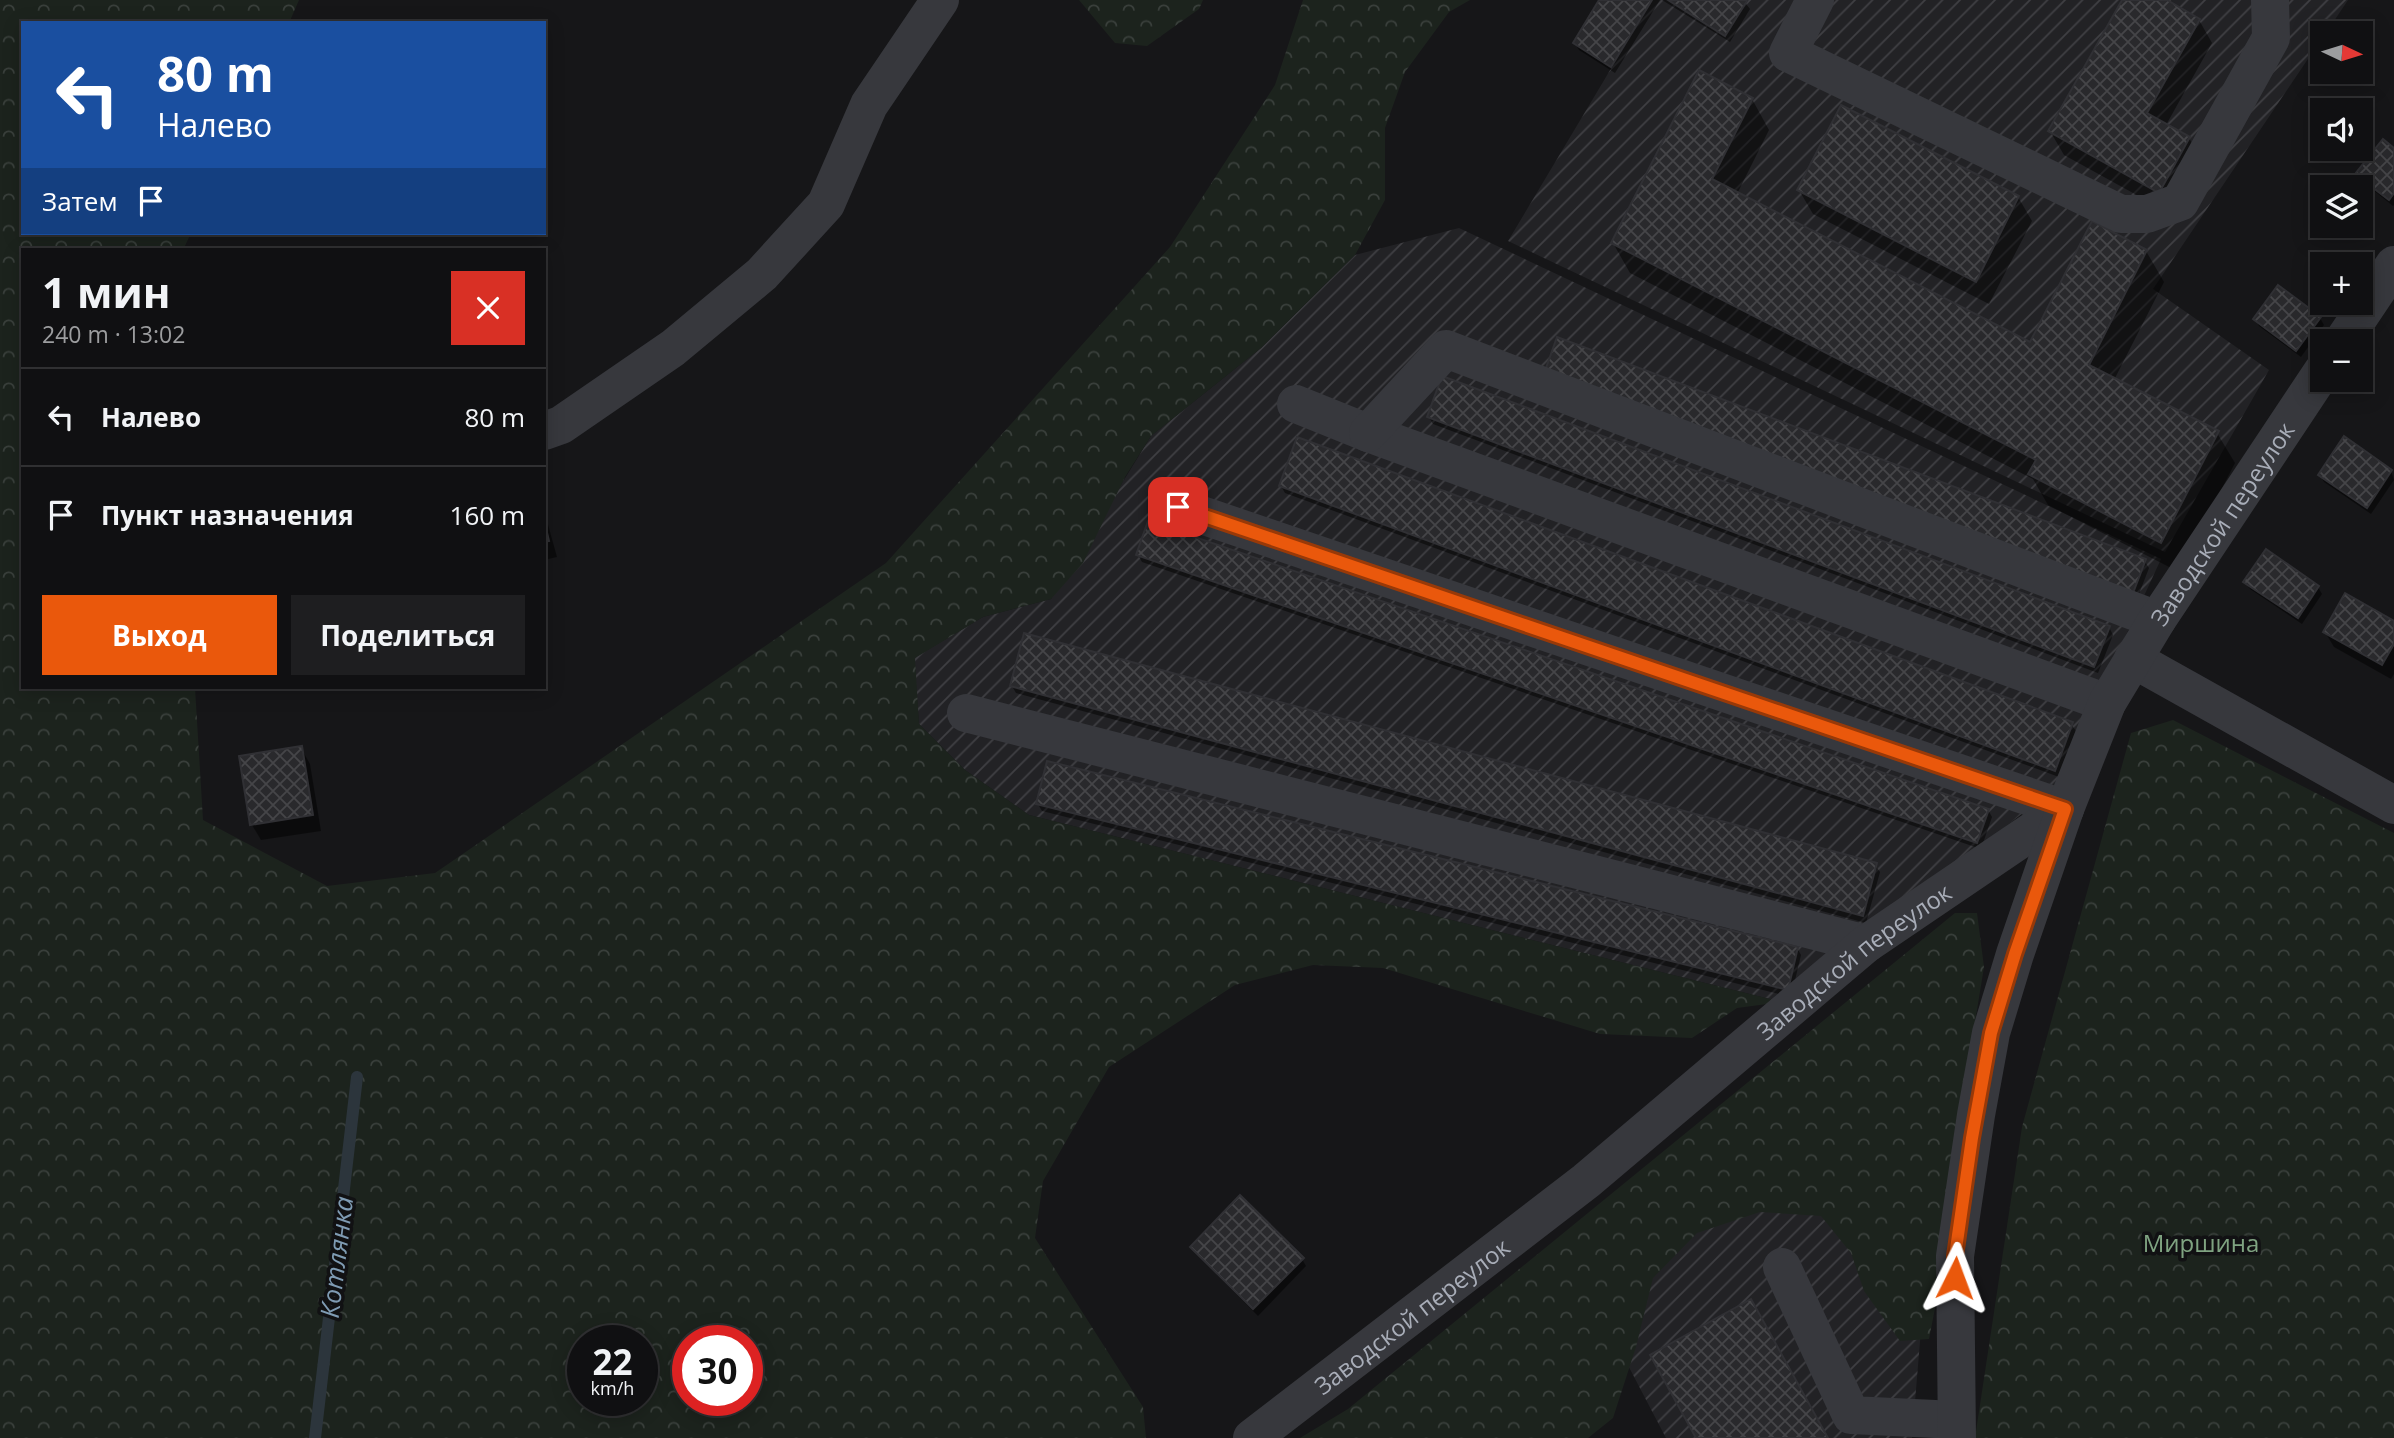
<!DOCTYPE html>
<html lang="ru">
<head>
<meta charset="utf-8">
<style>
	:root { --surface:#101012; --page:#1e1e20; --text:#f1f3f6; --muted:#9c9d9f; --line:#303032; --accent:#ea580c }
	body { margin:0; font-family:"Open Sans",sans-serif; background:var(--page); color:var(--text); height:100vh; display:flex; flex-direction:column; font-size:26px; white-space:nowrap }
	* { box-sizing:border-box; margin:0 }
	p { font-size:23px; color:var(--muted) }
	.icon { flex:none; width:38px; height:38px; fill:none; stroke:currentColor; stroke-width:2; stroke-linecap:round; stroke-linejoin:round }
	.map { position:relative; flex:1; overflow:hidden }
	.sheet { position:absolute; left:21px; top:248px; width:525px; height:441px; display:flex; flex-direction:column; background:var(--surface); border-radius:0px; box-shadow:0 4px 18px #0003,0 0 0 2px var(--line) }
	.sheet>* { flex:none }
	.hud { position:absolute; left:21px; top:21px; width:525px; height:214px; border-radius:0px; box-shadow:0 4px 18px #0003,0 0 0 2px var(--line); background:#1a4fa0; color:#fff; overflow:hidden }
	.needle { width:46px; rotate:94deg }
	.tools { position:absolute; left:2310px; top:21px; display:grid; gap:14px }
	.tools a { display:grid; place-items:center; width:63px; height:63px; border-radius:0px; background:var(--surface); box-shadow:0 4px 18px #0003,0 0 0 2px var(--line); font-size:35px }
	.speed { position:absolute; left:567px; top:1325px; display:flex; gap:14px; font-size:35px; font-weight:700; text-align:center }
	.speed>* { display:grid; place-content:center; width:91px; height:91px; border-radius:50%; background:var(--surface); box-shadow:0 4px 18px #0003,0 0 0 2px var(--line); line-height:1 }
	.speed small { font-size:18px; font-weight:400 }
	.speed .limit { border:10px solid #d22; background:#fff; color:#111 }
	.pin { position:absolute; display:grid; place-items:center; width:60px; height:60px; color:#fff; margin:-30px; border-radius:14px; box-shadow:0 4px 10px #0006 }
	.me { position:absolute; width:77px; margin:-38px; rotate:3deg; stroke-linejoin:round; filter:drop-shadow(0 0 5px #0008) }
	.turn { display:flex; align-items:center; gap:24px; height:147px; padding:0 21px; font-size:32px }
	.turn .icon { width:91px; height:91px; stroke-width:2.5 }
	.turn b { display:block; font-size:49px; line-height:60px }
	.then { display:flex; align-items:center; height:66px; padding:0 21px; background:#0003; gap:14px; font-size:26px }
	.round { display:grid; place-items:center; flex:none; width:74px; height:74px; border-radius:0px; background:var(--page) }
	.headline { display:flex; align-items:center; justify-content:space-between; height:119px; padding:0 21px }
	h1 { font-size:42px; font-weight:700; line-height:52px }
	.primary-button { display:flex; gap:14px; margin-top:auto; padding:14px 21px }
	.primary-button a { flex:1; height:80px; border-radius:0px; background:var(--accent); color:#fff; font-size:28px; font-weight:700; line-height:80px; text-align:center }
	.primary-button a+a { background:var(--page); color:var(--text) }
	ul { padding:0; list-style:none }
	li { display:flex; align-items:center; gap:21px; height:98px; padding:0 21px; border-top:2px solid var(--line) }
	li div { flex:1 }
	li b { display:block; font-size:26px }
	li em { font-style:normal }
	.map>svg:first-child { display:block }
</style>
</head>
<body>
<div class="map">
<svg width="2394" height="1438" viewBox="0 0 2394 1438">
	<defs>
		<pattern id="industrial-furrows" width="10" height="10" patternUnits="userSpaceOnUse" patternTransform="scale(1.75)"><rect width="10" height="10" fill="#222225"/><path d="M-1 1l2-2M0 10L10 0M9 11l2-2" fill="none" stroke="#3f3f43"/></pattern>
		<pattern id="forest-crowns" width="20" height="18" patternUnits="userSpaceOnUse" patternTransform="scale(1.75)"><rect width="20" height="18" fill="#1c231d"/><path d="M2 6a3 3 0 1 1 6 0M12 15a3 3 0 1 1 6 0" fill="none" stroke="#3a403c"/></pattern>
		<pattern id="building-cross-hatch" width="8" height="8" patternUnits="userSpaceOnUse" patternTransform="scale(1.75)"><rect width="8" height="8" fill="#29292c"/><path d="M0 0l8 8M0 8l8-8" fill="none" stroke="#454548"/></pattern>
	</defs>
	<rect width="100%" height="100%" fill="#161618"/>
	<!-- industrial -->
	<path fill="url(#industrial-furrows)" d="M1652 0H1668L1725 36 1748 0H2348L2326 33H2322V38L2153 289 2269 370 2165 552 1508 241Z
		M1459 228 2161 559 2056 787 1782 1002 1029 815 965 770 919 724 914 658 983 617 1051 599 1151 436 1261 348 1355 255Z
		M1942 1077 1912 1438H1666L1573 1260Z"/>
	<!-- forest -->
	<path fill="url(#forest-crowns)" fill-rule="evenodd" d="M0 0H299L289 23H23V233H191L183 250H23V688H195L203 820 327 886 435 873 886 563 1170 247 1275 85 1303 0H1470L1449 12 1405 72 1385 128V200L1355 255 1261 348 1151 436 1125 477 1083 563 1051 599 983 617 915 658 919 724 965 770 1029 815 1782 1002 1737 1008 1692 1038 1600 1034 1383 968 1313 965 1235 985 1109 1067 1043 1181 1035 1238 1143 1407 1146 1438H0ZM583 1340H642V1400H583ZM688 1340H747V1400H688Z
		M1079 0H1203L1199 9 1147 46 1115 43Z
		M2173 720 2394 833V1438H1975L2022 1127 2131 733Z
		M1955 913H1977L1984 967 1948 1187 1943 1267 1929 1339 1900 1341 1864 1291 1851 1253 1821 1216 1760 1212 1697 1233 1653 1278 1636 1347 1613 1418 1588 1438H1300L1348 1409Z"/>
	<!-- shadow -->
	<path fill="#0007" d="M1601 0H1660L1615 73 1579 50 1575 43Z
		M1662 0H1743L1750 9 1730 42Z
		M2124 0H2163L2199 20 2212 43 2166 125 2189 138 2203 162 2173 215 2064 155 2050 131Z
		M1752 99 1769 130 1737 194 2031 344 2146 251 2164 282 2114 380 2217 433 2235 463 2179 572 2048 505 2033 479 1630 273 1613 243Z
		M2394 151V205L2393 206 2362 181 2357 174Z
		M1799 190 2018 197 2032 221 1989 304 1813 214Z
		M2320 318 2324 325 2301 357 2259 326 2255 319Z
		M1551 379 2144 560 2149 568 2137 599Z
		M1429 417 2109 627 2113 635 2098 673 1433 424Z
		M2391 471 2394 480 2371 514 2324 482 2320 475Z
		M1281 486 2071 724 2076 731 2059 777 1285 493Z
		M544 510 557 557 544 560Z
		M1138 555 1988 810 1992 817 1981 849 1142 562Z
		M2245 582 2318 587 2322 594 2302 624 2250 589Z
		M2394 623V674L2391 679 2334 647 2325 632Z
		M1012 686 1875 865 1880 872 1866 923 1016 693Z
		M301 748 310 764 321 831 261 840 252 825 241 758Z
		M1038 804 1797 948 1801 955 1791 997 1042 811Z
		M1192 1247 1302 1259 1306 1266 1258 1316 1196 1254Z"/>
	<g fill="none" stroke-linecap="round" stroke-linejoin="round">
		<!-- stream -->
		<path stroke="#2c353c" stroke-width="12" d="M315 1438 357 1077"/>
	</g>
	<!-- building -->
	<path fill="url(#building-cross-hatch)" stroke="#303034" stroke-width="2" d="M1599 0H1652L1611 67 1573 43Z
		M1668 0H1746L1747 1 1725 36Z
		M2122 0H2167L2200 19 2147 113 2190 137 2159 193 2048 131Z
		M1699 70 1753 98 1712 179 2030 342 2092 221 2147 250 2089 365 2219 431 2161 543 2028 474 2036 460 1611 243Z
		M1841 105 2019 196 1976 282 1797 190Z
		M2383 139 2394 148V193L2389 200 2355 174Z
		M2278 285 2321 317 2296 351 2253 319Z
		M1557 337 2146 559 2133 593 1545 371Z
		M1442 376 2110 626 2094 667 1427 417Z
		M2344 436 2392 470 2367 508 2318 475Z
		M1297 437 2073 722 2055 771 1279 486Z
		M544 520 549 541 544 542Z
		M1148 521 1989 809 1977 843 1136 555Z
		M2266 549 2319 586 2298 618 2243 582Z
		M2345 593 2394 621V644L2382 665 2323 632Z
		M1024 633 1877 863 1863 916 1010 686Z
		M302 746 313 815 250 825 239 756Z
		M1047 761 1798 947 1788 990 1036 804Z
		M1240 1195 1304 1258 1253 1309 1190 1247Z
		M1751 1299 1828 1438H1696L1650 1355Z"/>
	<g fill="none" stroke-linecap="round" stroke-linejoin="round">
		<!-- minor -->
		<g stroke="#37383d" stroke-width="38">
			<path d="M1815 0 1788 53 2121 214H2147L2180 202 2271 38 2270 0"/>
			<path d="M2343 341 2394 265"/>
			<path d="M1296 404 1368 433 2107 703"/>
			<path d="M544 431 561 425 673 348 762 274 826 204 869 105 940 0"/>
			<path d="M1368 433 1446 349 2157 620"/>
			<path d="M1178 507 2065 809"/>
			<path d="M2133 659 2394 805"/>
			<path d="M966 713 1866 944"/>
			<path d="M1782 1267 1851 1415 1956 1420"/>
			<path id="s1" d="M1252 1438 1586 1181 1866 944 2065 809"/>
			<path id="s2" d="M1957 1438 1955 1256 1976 1115 1991 1033 2015 954 2065 809 2107 703 2157 620 2322 372"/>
		</g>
	</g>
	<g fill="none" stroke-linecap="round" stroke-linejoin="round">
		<defs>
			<path id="route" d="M1178 507 2065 809 2015 954 1991 1033 1972 1138 1955 1256V1278"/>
		</defs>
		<!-- route casing -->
		<use href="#route" stroke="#983908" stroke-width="18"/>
		<!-- route -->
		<use href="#route" stroke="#ea580c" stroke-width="12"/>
	</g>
	<g text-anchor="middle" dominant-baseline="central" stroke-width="7" stroke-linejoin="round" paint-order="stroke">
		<!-- street labels -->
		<g font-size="24" fill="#a8adb8" stroke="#111113">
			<text stroke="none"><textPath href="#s2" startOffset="971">Заводской переулок</textPath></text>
			<text stroke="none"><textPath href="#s1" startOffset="768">Заводской переулок</textPath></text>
			<text stroke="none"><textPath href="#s1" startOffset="201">Заводской переулок</textPath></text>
		</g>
		<!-- park labels -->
		<g font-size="24" fill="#7fa381" stroke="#111113">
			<text x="2201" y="1242">Миршина</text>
		</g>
		<!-- water labels -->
		<g font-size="26" font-style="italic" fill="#7f9bb3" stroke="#111113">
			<text transform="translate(336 1257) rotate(-83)">Котлянка</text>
		</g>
	</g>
</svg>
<div class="tools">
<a><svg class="needle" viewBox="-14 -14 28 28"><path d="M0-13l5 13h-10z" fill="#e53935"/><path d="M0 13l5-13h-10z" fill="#9c9d9f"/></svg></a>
<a><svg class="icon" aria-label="sound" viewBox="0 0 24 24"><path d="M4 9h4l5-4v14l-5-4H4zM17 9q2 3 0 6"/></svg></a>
<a><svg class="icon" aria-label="layers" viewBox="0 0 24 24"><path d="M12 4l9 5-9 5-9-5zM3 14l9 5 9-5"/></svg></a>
<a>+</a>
<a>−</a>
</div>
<div class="speed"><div>22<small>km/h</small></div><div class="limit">30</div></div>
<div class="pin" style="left:1178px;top:507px;background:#d93025"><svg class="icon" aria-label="arrive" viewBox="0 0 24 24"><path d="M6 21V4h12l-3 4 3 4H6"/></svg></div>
<svg class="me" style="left:1955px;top:1278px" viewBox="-20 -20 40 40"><path d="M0-17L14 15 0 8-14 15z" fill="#ea580c" stroke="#fff" stroke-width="4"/></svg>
<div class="hud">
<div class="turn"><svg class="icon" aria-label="left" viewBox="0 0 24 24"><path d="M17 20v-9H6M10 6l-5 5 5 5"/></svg><div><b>80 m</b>Налево</div></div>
<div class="then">Затем<svg class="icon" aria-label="arrive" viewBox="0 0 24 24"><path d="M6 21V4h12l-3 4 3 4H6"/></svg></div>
</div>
<section class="sheet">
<div class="headline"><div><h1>1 мин</h1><p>240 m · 13:02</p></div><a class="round" style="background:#d93025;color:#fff"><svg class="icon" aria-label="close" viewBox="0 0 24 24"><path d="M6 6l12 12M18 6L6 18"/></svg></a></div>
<ul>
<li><svg class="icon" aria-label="left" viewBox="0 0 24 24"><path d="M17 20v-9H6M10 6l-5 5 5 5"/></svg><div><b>Налево</b></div><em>80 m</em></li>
<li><svg class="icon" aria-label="arrive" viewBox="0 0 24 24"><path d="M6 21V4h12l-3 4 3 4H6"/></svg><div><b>Пункт назначения</b></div><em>160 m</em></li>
</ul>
<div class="primary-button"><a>Выход</a><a>Поделиться</a></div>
</section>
</div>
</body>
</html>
